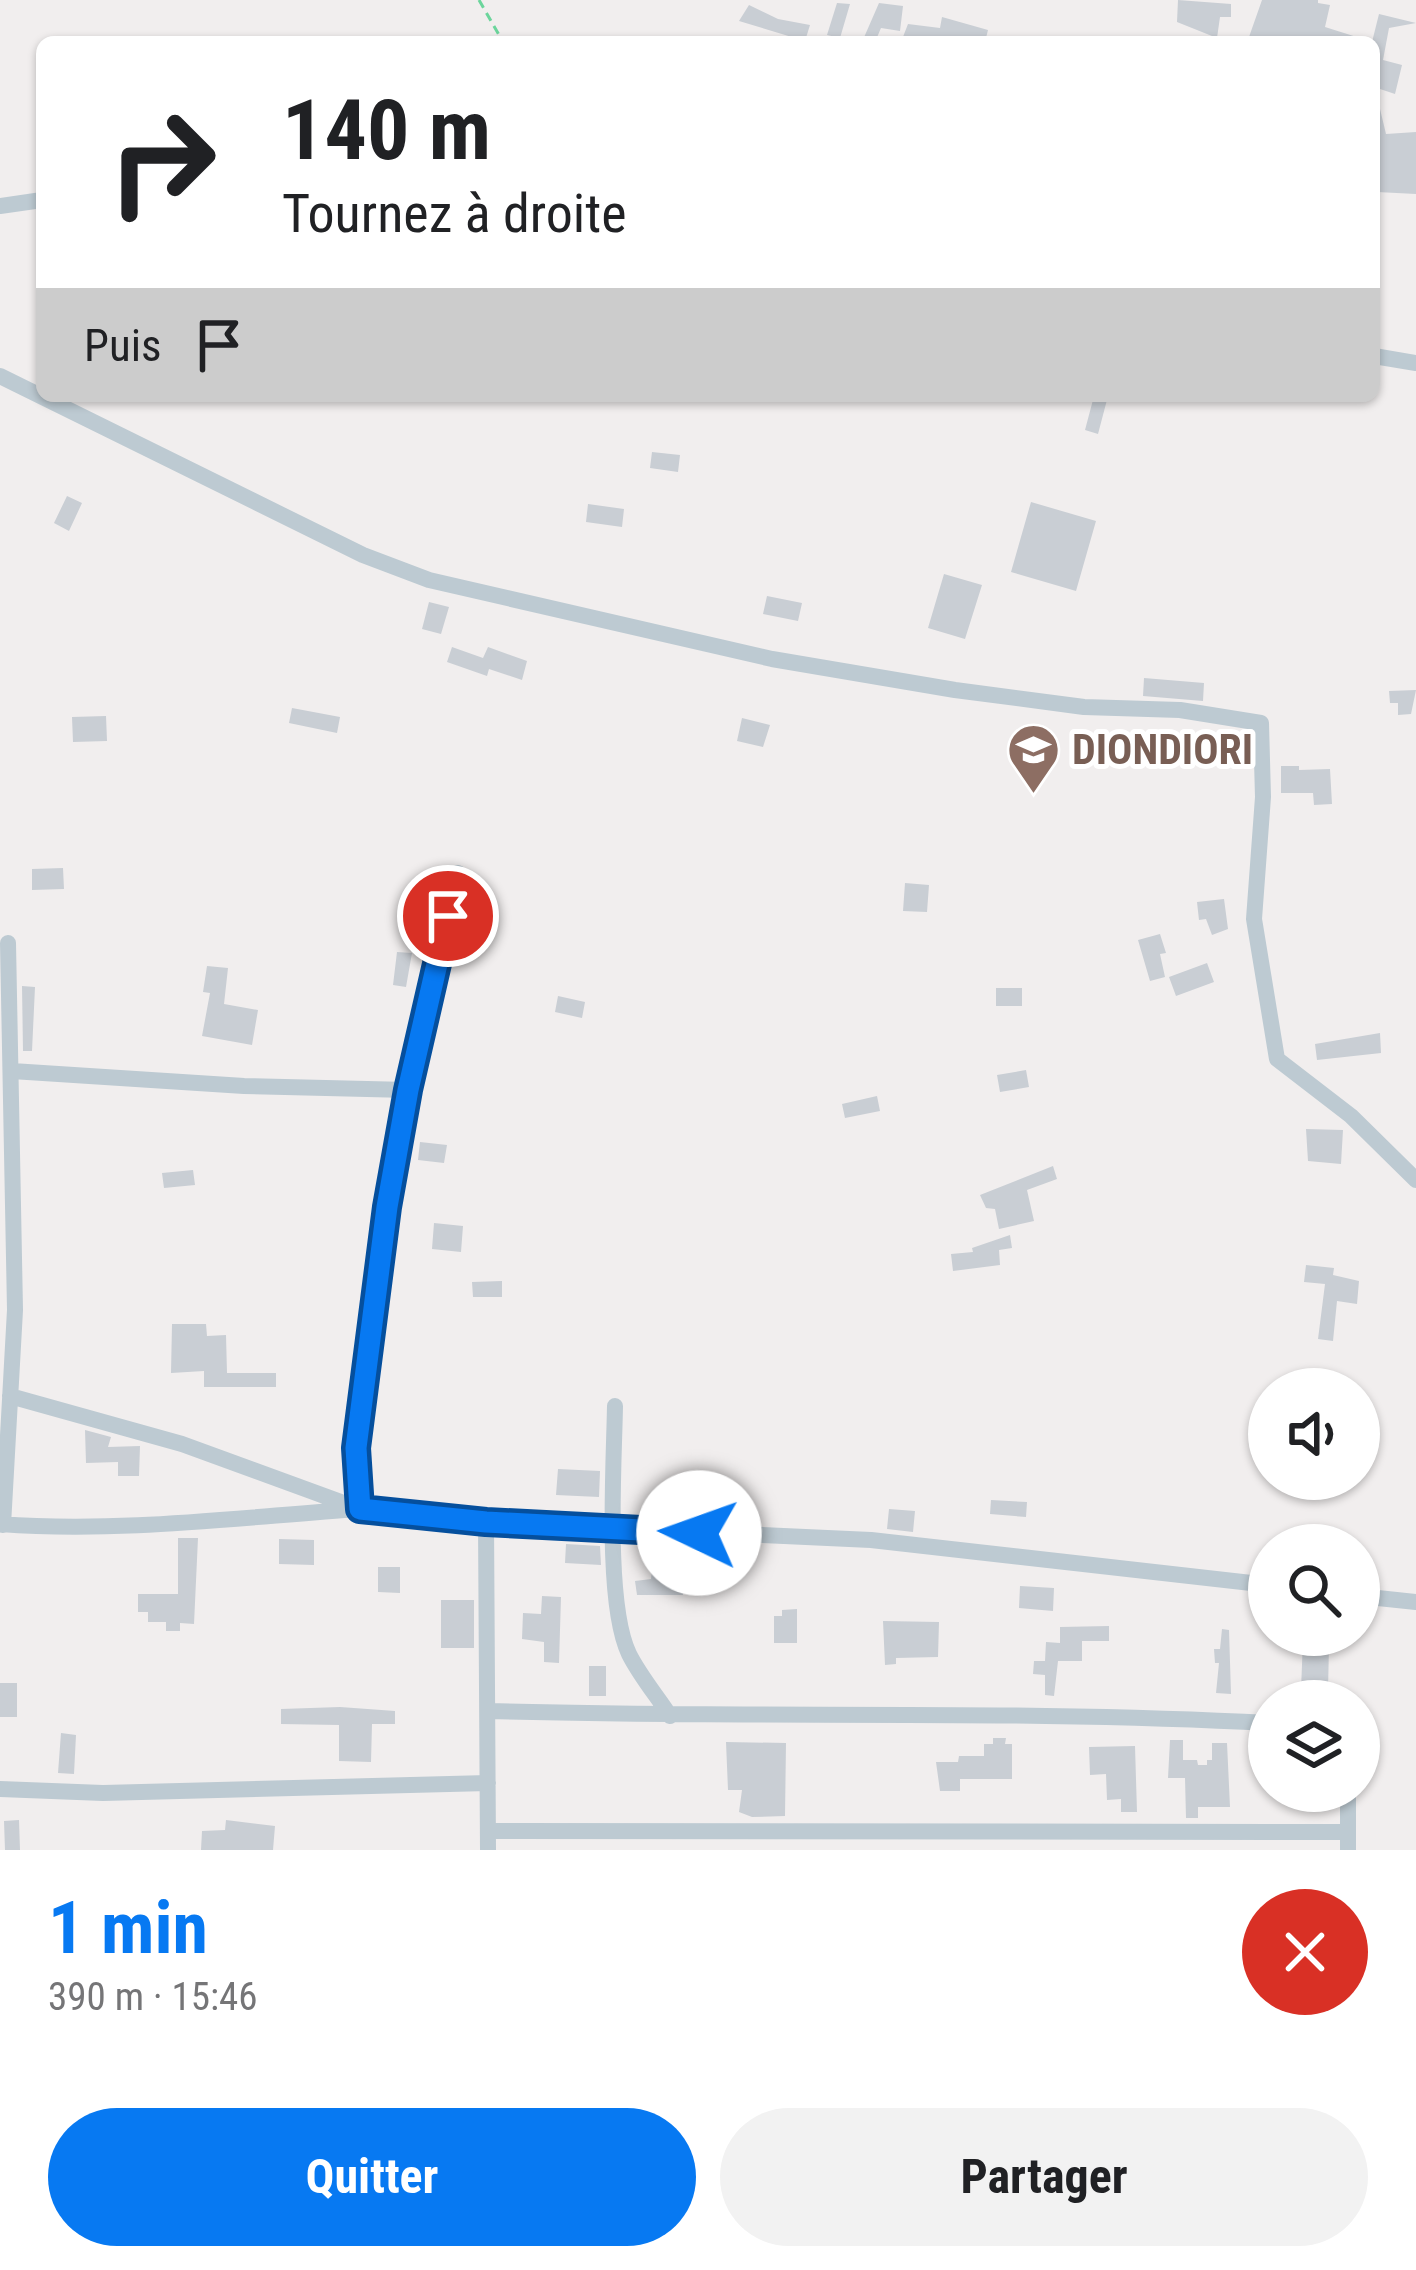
<!DOCTYPE html>
<html lang="fr">
<head>
<meta charset="utf-8">
<style>
	:root { --surface:#fff; --page:#f2f2f2; --text:#202124; --muted:#757577; --accent:#0779f2 }
	body { margin:0; font-family:"Roboto Condensed",sans-serif; background:var(--page); color:var(--text); height:100vh; display:flex; flex-direction:column; font-size:45px; white-space:nowrap }
	* { box-sizing:border-box; margin:0 }
	p { font-size:39px; color:var(--muted) }
	.icon { flex:none; width:66px; height:66px; fill:none; stroke:currentColor; stroke-width:2; stroke-linecap:round; stroke-linejoin:round }
	.map { position:relative; height:1850px; overflow:hidden }
	.drawer { display:flex; flex-direction:column; background:var(--surface); flex:1 }
	.drawer>* { flex:none }
	.top-card { position:absolute; left:36px; top:36px; width:1344px; height:366px; border-radius:18px; box-shadow:0 3px 9px #0004; background:#fff; color:var(--text); overflow:hidden }
	.fabs { position:absolute; left:1248px; top:1368px; display:grid; gap:24px }
	.fabs a { display:grid; place-items:center; width:132px; height:132px; border-radius:50%; background:var(--surface); box-shadow:0 3px 9px #0004; font-size:60px }
	.pin { position:absolute; display:grid; place-items:center; width:102px; height:102px; color:#fff; margin:-51px; border:6px solid #fff; border-radius:50%; box-shadow:0 3px 12px #0007 }
	.me { position:absolute; width:132px; margin:-66px; rotate:273deg; stroke-linejoin:round; filter:drop-shadow(0 0 9px #0008) }
	.turn { display:flex; align-items:center; gap:42px; height:252px; padding:0 48px; font-size:54px }
	.turn .icon { width:156px; height:156px; stroke-width:2.5 }
	.turn b { display:block; font-size:84px; line-height:102px }
	.then { display:flex; align-items:center; height:114px; padding:0 48px; background:#0003; gap:24px; font-size:45px }
	.round { display:grid; place-items:center; flex:none; width:126px; height:126px; border-radius:63px; background:var(--page) }
	.head { display:flex; align-items:center; justify-content:space-between; height:204px; padding:0 48px }
	h1 { font-size:72px; font-weight:700; line-height:90px; color:var(--accent) }
	.primary-button { display:flex; gap:24px; margin-top:auto; padding:24px 48px }
	.primary-button a { flex:1; height:138px; border-radius:72px; background:var(--accent); color:#fff; font-size:48px; font-weight:700; line-height:138px; text-align:center }
	.primary-button a+a { background:var(--page); color:var(--text) }
	.map>svg:first-child { display:block }
</style>
</head>
<body>
<div class="map">
<svg width="1416" height="1850" viewBox="0 0 1416 1850">
	<rect width="100%" height="100%" fill="#f1eeee"/>
	<!-- building -->
	<path fill="#c9ced4" d="M1178 0 1231 4V17H1220L1217 38 1177 22Z
		M1262 0H1318V3L1330 5 1325 27 1363 39 1362 42H1263L1249 37Z
		M837 3 850 4 840 38 827 35Z
		M879 3 903 6 900 31 881 28 875 42H862Z
		M749 5 778 19 810 25 805 41 739 21Z
		M1379 14 1416 23 1389 28 1383 60 1402 65 1395 94 1374 87 1372 42Z
		M942 17 988 30 985 42H901L908 24 940 28Z
		M1376 109H1380L1386 134 1416 132V194L1377 192Z
		M1094 396H1108L1098 434 1085 430Z
		M652 452 680 455 678 472 650 468Z
		M67 496 82 503 69 531 54 523Z
		M1031 502 1096 521 1076 591 1011 572Z
		M588 504 624 509 622 527 586 522Z
		M944 574 982 585 965 639 928 628Z
		M767 596 802 603 798 621 763 614Z
		M429 602 449 607 441 634 422 629Z
		M452 647 483 658 488 647 527 661 522 680 489 669 487 676 447 662Z
		M1144 678 1204 683 1203 701 1143 696Z
		M1416 690 1411 714 1398 715V703H1390L1389 691Z
		M292 708 340 717 337 733 289 723Z
		M106 716 107 741 73 742 72 717Z
		M742 718 770 725 763 747 737 741Z
		M1164 733H1198L1197 749 1165 753Z
		M1215 738 1244 739 1243 763 1214 762Z
		M1281 766H1299V770L1330 769 1332 804 1314 805 1313 793H1281Z
		M63 868 64 889 32 890V869Z
		M905 883 929 885 927 912 903 911Z
		M1224 899 1228 929 1212 935 1206 919 1199 920 1197 902Z
		M1160 934 1166 953 1160 954 1165 977 1150 981 1138 940Z
		M397 952 412 953 406 987 393 985Z
		M1207 963 1214 982 1176 996 1169 977Z
		M207 966 228 968 224 1004 258 1010 252 1045 202 1036 210 993 203 992Z
		M22 986 35 987 32 1051H23Z
		M996 988H1022V1006H996Z
		M558 996 585 1002 582 1018 555 1012Z
		M1380 1033 1381 1053 1317 1060 1315 1044Z
		M1026 1070 1029 1087 1000 1092 997 1075Z
		M877 1096 880 1111 845 1118 842 1104Z
		M1306 1129 1343 1130 1341 1164 1308 1161Z
		M420 1142 447 1145 444 1163 418 1160Z
		M1053 1166 1057 1179 1027 1190 1034 1221 999 1229 995 1209 986 1208 980 1195Z
		M193 1170 195 1185 164 1188 162 1173Z
		M434 1223 463 1226 461 1252 432 1249Z
		M1010 1235 1012 1248 999 1250 1000 1265 953 1271 951 1254 973 1252 972 1248Z
		M1306 1265 1334 1268 1333 1275 1359 1281 1357 1304 1337 1301 1333 1341 1318 1339 1325 1284 1304 1282Z
		M502 1281V1297H473L472 1282Z
		M172 1324H206L207 1336 226 1335 227 1373H276V1387H204V1371L171 1373Z
		M85 1430 111 1437 108 1447 140 1446 139 1476H118V1462L86 1463Z
		M558 1469 600 1471 599 1497 556 1495Z
		M991 1500 1027 1502 1026 1517 990 1514Z
		M889 1509 915 1511 913 1532 887 1529Z
		M178 1538H198L194 1624 180 1623V1631H166V1622H148V1612H138V1594H178Z
		M279 1539 314 1540V1565L279 1564Z
		M566 1544 600 1546 601 1565 565 1563Z
		M654 1551 683 1553V1595H637L635 1581 651 1579Z
		M378 1567H400V1593L378 1592Z
		M1020 1586 1054 1588 1053 1611 1019 1608Z
		M542 1596 561 1597 559 1663 544 1662V1642L522 1639 523 1613 541 1614Z
		M441 1600H474V1648H441Z
		M797 1609V1643H774V1616H782V1610Z
		M883 1621 939 1622 938 1657 896 1658V1664L885 1665Z
		M1109 1626V1641H1082V1661H1058L1054 1696 1045 1695V1675L1033 1674 1034 1661H1045L1046 1642 1060 1643V1627Z
		M1222 1629 1229 1630 1231 1694 1216 1693 1219 1663H1215L1214 1649H1220Z
		M1303 1639 1329 1645 1328 1691 1301 1690Z
		M589 1666H606V1696H589Z
		M0 1683H17V1717H0Z
		M340 1707 395 1711V1724H372L371 1762 339 1761V1725L281 1724V1709Z
		M61 1733 76 1735 74 1774 58 1773Z
		M993 1738H1006L1005 1744H1012V1779H960V1791H940L936 1762H958L959 1756H984V1744H993Z
		M1170 1740H1183V1760H1197L1198 1765H1207V1760H1212V1743H1227L1230 1807H1198V1818H1186L1185 1778H1168Z
		M726 1742 786 1743 785 1816 752 1817 739 1812 742 1790H728Z
		M1135 1746 1137 1812H1121V1799L1107 1800 1106 1774 1090 1775 1089 1747Z
		M19 1820 20 1850H5L4 1821Z
		M226 1820 275 1826 273 1850H201L202 1831 225 1830Z"/>
	<g fill="none" stroke-linecap="round" stroke-linejoin="round">
		<!-- path -->
		<path stroke="#6cd59c" stroke-width="3" stroke-dasharray="9 6" stroke-linecap="butt" d="M479 0 503 42"/>
		<!-- minor -->
		<path stroke="#bdcad2" stroke-width="16" d="M0 206 42 200
			M1374 356 1416 363
			M0 376 363 555 429 580 772 659 955 690 1084 707 1180 710 1261 723 1263 797 1254 919 1277 1059 1351 1116 1416 1180
			M12 1071 244 1086 408 1090
			M10 1396 182 1444 360 1509 486 1522 871 1540 1269 1585
			M615 1406C614 1465 605 1604 629 1654 640 1676 657 1696 670 1716
			M486 1522 488 1850
			M0 1524C119 1533 242 1517 360 1509L356 1448 387 1207 408 1090 458 873
			M3 1525 15 1310 8 943
			M1359 1596 1416 1602
			M488 1711C748 1719 1009 1709 1269 1723
			M0 1789 103 1793 488 1783
			M1348 1791V1850
			M489 1831 1348 1832"/>
	</g>
	<g fill="none" stroke-linecap="round" stroke-linejoin="round">
		<defs>
			<path id="route" d="M448 916 408 1090 387 1207 356 1448 360 1509 486 1522 699 1533"/>
		</defs>
		<!-- route casing -->
		<use href="#route" stroke="#054f9d" stroke-width="30"/>
		<!-- route -->
		<use href="#route" stroke="#0779f2" stroke-width="21"/>
	</g>
	<!-- icons -->
	<defs>
		<symbol id="school-pin" viewBox="-11 -11 22 30"><path d="M0 17L-7.5 6A9.5 9.5 0 1 1 7.5 6Z" fill="#8d6e63" stroke="#fff"/><path d="M0-5L7-2L0 1L-7-2ZM-4 1L0 2.5L4 1V4Q0 6-4 4Z" fill="#fff"/></symbol>
	</defs>
	<g fill-rule="evenodd">
		<use href="#school-pin" x="1004" y="720" width="59" height="81"/>
	</g>
	<g text-anchor="middle" dominant-baseline="central" stroke-width="10" stroke-linejoin="round" paint-order="stroke">
		<!-- education labels -->
		<g font-size="42" font-weight="bold" fill="#785e54" stroke="#fff" text-anchor="start">
			<text x="1072" y="749">DIONDIORI</text>
		</g>
	</g>
</svg>
<div class="fabs">
<a><svg class="icon" aria-label="sound" viewBox="0 0 24 24"><path d="M4 9h4l5-4v14l-5-4H4zM17 9q2 3 0 6"/></svg></a>
<a><svg class="icon" aria-label="search" viewBox="0 0 24 24"><circle cx="10" cy="10" r="6"/><path d="M15 15l6 6"/></svg></a>
<a><svg class="icon" aria-label="layers" viewBox="0 0 24 24"><path d="M12 4l9 5-9 5-9-5zM3 14l9 5 9-5"/></svg></a>
</div>
<div class="pin" style="left:448px;top:916px;background:#d93025"><svg class="icon" aria-label="arrive" viewBox="0 0 24 24"><path d="M6 21V4h12l-3 4 3 4H6"/></svg></div>
<svg class="me" style="left:699px;top:1533px" viewBox="-20 -20 40 40"><circle r="19" fill="#fff"/><path d="M0-13L10 11 0 6-10 11z" fill="#0779f2"/></svg>
<div class="top-card">
<div class="turn"><svg class="icon" aria-label="right" viewBox="0 0 24 24"><path d="M7 20v-9h11M14 6l5 5-5 5"/></svg><div><b>140 m</b>Tournez à droite</div></div>
<div class="then">Puis<svg class="icon" aria-label="arrive" viewBox="0 0 24 24"><path d="M6 21V4h12l-3 4 3 4H6"/></svg></div>
</div>
</div>
<section class="drawer">
<div class="head"><div><h1>1 min</h1><p>390 m · 15:46</p></div><a class="round" style="background:#d93025;color:#fff"><svg class="icon" aria-label="close" viewBox="0 0 24 24"><path d="M6 6l12 12M18 6L6 18"/></svg></a></div>
<div class="primary-button"><a>Quitter</a><a>Partager</a></div>
</section>
</body>
</html>
